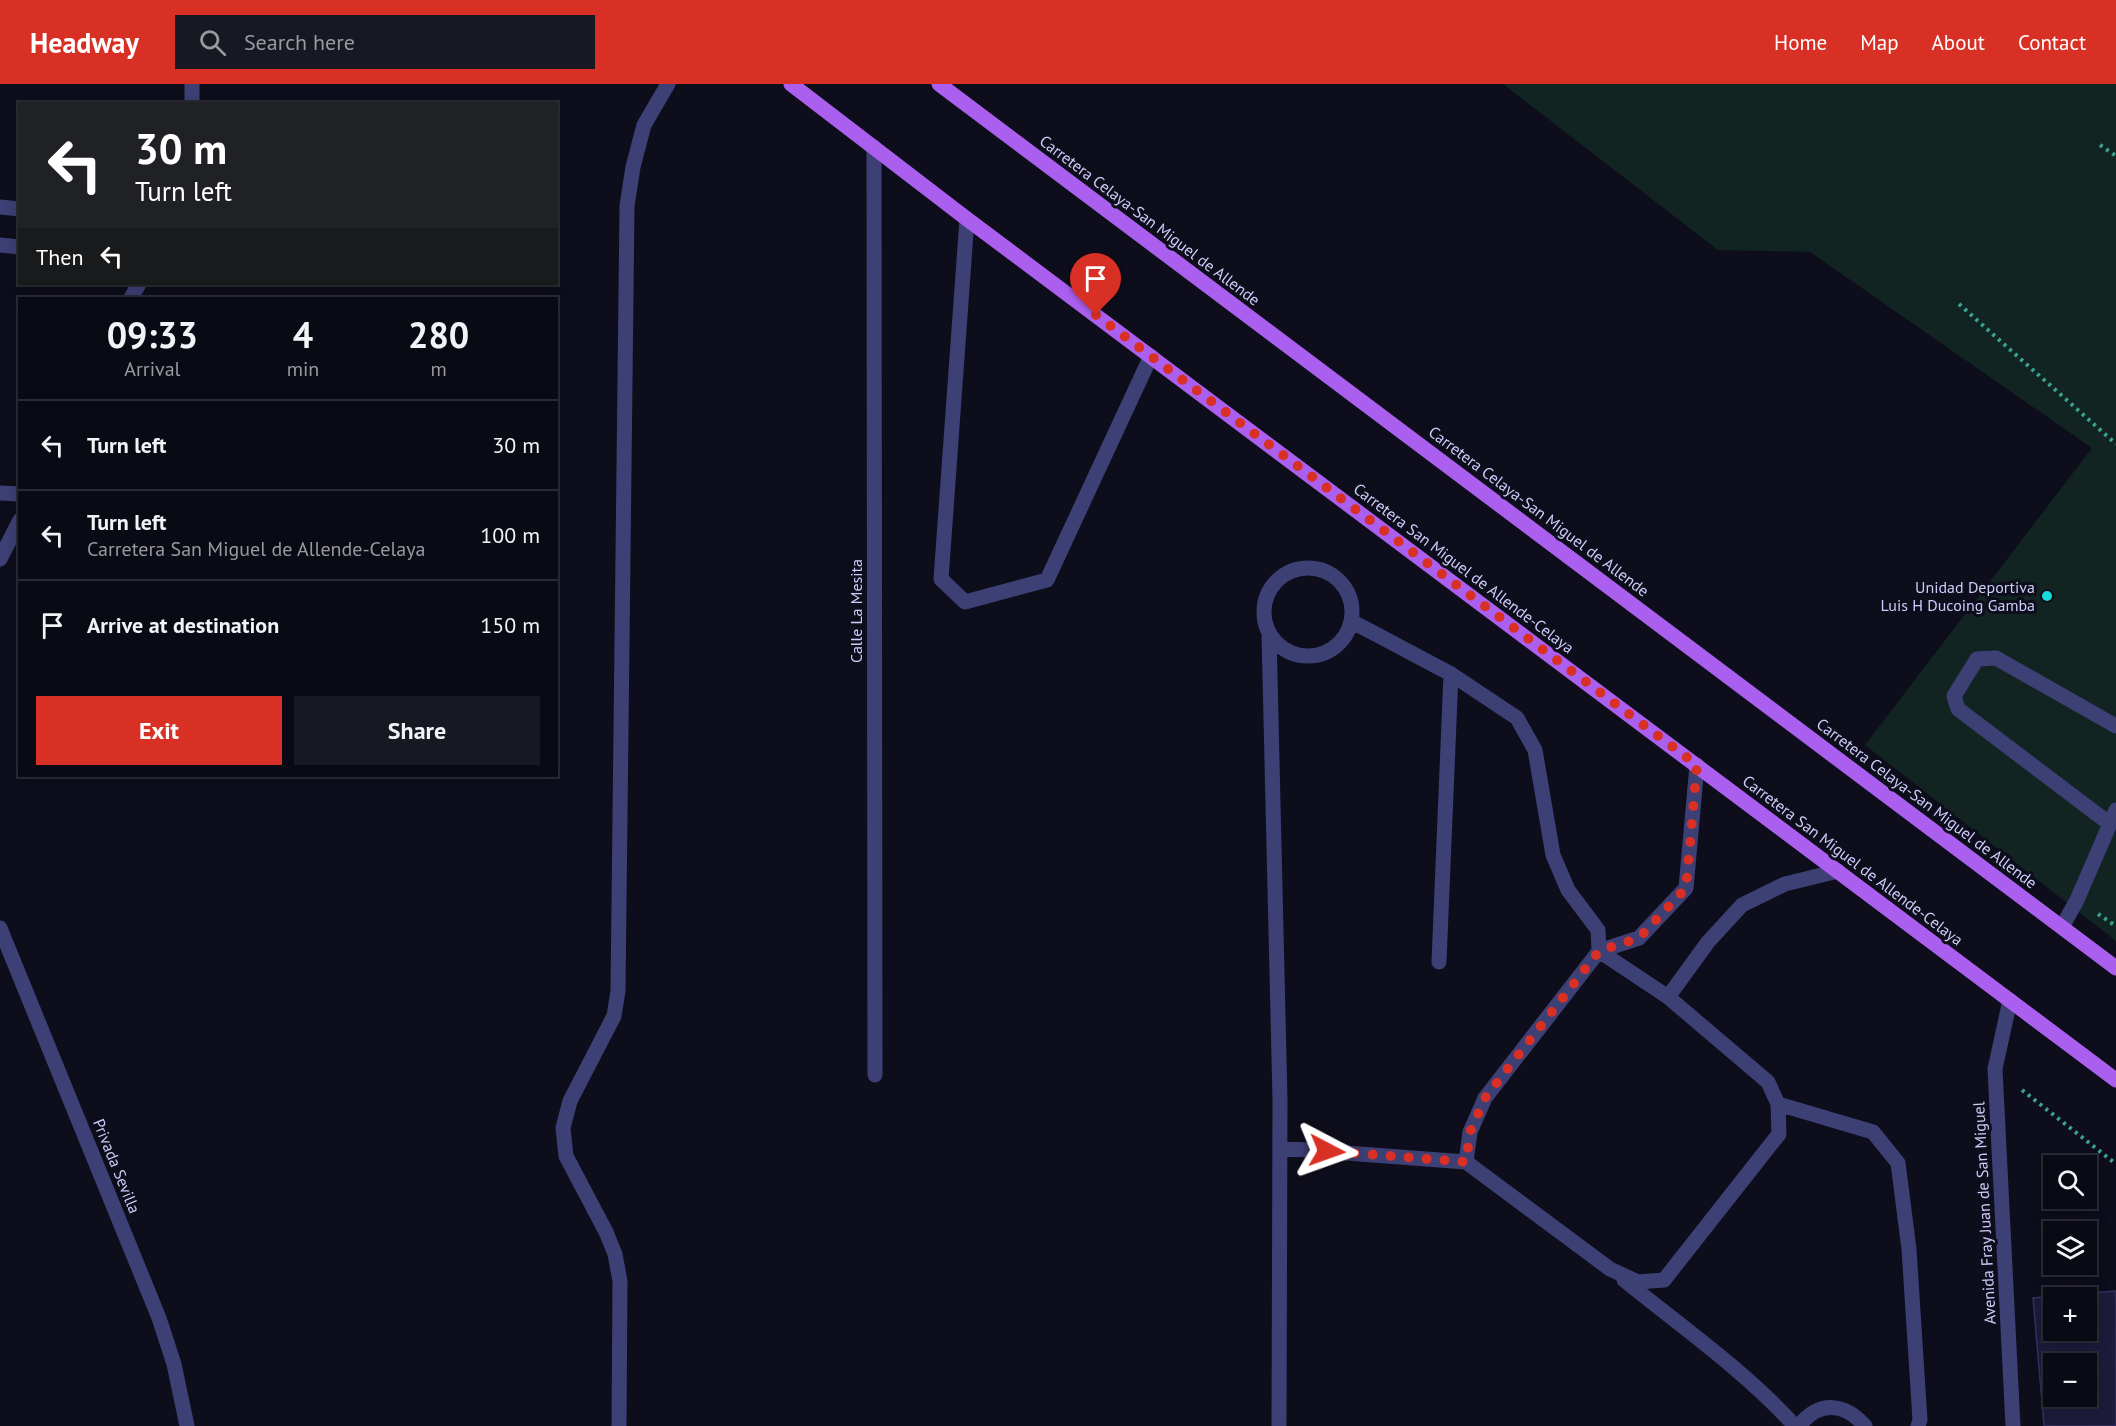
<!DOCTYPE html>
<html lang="en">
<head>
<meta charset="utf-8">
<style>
	:root { --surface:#0a0a14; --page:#181822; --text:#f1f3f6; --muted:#999aa0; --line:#2a2b34; --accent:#d93025 }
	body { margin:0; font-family:"PT Sans",sans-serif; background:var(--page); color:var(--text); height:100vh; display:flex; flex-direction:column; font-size:22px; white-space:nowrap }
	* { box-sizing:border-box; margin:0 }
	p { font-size:20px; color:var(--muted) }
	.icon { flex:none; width:33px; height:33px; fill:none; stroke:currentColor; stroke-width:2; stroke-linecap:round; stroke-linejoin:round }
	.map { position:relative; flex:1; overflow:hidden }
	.side { position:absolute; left:18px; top:213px; width:540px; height:480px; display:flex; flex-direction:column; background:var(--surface); border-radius:0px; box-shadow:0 3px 15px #0003,0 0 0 2px var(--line) }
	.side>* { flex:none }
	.top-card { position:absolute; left:18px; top:18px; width:540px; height:183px; border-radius:0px; box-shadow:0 3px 15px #0003,0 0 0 2px var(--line); background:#202124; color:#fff; overflow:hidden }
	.controls { position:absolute; left:2043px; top:1071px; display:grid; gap:12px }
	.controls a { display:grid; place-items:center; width:54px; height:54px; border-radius:0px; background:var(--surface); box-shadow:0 3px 15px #0003,0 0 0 2px var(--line); font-size:30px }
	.pin { position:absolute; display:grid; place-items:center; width:51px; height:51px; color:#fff; margin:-62px -26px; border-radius:50% 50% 50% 0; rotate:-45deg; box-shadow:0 0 6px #0007 }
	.pin .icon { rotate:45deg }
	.me { position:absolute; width:66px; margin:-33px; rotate:94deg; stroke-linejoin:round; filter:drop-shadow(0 0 4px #0008) }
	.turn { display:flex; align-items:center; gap:21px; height:126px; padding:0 18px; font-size:27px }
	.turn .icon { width:78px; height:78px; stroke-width:2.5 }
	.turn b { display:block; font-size:42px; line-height:51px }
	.then { display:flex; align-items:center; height:57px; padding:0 18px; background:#0003; gap:12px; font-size:22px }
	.eta { display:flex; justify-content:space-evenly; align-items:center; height:102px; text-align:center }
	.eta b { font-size:36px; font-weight:600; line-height:42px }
	.primary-button { display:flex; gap:12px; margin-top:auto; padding:12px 18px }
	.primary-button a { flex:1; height:69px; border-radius:0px; background:var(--accent); color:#fff; font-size:24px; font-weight:600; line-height:69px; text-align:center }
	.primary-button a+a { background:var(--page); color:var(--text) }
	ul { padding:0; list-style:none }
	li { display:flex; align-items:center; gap:18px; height:90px; padding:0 18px; border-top:2px solid var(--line) }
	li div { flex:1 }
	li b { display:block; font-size:22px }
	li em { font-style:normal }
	header { display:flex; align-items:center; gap:36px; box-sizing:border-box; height:84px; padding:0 30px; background:var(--accent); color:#fff }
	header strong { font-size:28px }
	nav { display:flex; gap:33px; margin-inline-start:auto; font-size:21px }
	.search { width:420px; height:54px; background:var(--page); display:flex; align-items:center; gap:15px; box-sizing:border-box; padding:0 21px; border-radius:0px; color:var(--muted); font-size:22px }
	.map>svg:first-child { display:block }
</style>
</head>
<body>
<header>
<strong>Headway</strong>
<div class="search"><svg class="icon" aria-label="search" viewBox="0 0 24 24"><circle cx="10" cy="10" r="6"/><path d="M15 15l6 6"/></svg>Search here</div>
<nav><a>Home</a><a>Map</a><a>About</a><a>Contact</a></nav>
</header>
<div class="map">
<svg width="2116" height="1342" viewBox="0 0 2116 1342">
	<rect width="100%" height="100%" fill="#0e0d1b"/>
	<!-- green -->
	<path fill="#112422" d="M1503 0H2116V857L1865 661 2092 364 1810 168 1718 166Z"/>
	<!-- building -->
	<path fill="#1e1b3a" stroke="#352f64" stroke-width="1.5" fill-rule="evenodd" d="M2116 1207V1342H2044L2033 1214ZM2054 1214H2086V1246H2054ZM2054 1280H2086V1312H2054Z"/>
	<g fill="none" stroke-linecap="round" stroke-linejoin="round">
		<!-- path -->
		<path stroke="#39a291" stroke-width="4" stroke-dasharray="3 4.5" stroke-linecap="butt" d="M2100 61 2116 72
			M1959 220 2116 360
			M2098 830 2116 842
			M2022 1006 2116 1080"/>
		<!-- minor -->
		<path stroke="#3d4075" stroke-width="15" d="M192 20V0
			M874 63 875 991
			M0 123 20 125
			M967 135 941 495 965 518 1047 496 1151 272
			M0 161 20 163
			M131 214 139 200
			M0 409 20 410
			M0 475 20 436
			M1264 528a44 44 0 1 1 88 0a44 44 0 1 1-88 0Z
			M1269 550 1280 1016 1279 1342
			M2110 740 1958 625 1954 612 1977 575 1996 574 2116 642
			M2062 843 2077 816 2116 726
			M0 844 159 1234 174 1280 187 1342
			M1599 867 1639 854 1686 804 1697 681
			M1439 878 1451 590
			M1668 913 1708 858 1742 821 1785 800 1838 787
			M2010 916 1995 985 2013 1342
			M1778 1020 1873 1048 1898 1079 1909 1165 1920 1336 1918 1342
			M1280 1064 1466 1078 1470 1048 1485 1014 1599 867 1598 846 1568 806 1553 771 1535 666 1517 634 1451 590 1351 537
			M1466 1078 1610 1185 1638 1198 1664 1196 1779 1050 1778 1020 1768 998 1668 913 1599 867
			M1624 1196C1682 1243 1745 1287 1795 1342
			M619 1342 620 1197 615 1170 606 1148 566 1072 563 1044 570 1017 614 932 618 907 627 122 633 83 644 41 668 0
			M1799 1342C1819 1316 1845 1319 1865 1342"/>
		<!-- major -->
		<path stroke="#aa5fee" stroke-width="15" d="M791 0 967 135 2116 996
			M939 0 2116 884"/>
	</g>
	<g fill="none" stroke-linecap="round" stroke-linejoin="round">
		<!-- route -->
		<path stroke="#d93025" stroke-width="10" stroke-dasharray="0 18" d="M1096 231 1697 681 1686 804 1639 854 1599 867 1485 1014 1470 1048 1466 1078 1327 1067"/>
	</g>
	<!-- markers -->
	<circle fill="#17dbdb" stroke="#0e0d1b" stroke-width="2" cx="2047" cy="512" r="6"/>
	<g text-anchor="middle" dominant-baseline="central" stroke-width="6" stroke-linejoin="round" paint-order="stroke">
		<!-- street labels -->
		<g font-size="16" fill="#cdccfa" stroke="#0e0d1b">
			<text transform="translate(1150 136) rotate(37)">Carretera Celaya-San Miguel de Allende</text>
			<text transform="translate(1539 427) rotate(37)">Carretera Celaya-San Miguel de Allende</text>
			<text transform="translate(1464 484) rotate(37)">Carretera San Miguel de Allende-Celaya</text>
			<text transform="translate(856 527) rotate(-90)">Calle La Mesita</text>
			<text transform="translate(1927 719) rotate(37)">Carretera Celaya-San Miguel de Allende</text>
			<text transform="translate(1853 776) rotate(37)">Carretera San Miguel de Allende-Celaya</text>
			<text transform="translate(117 1082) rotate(68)">Privada Sevilla</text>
			<text transform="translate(1984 1129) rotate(-93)">Avenida Fray Juan de San Miguel</text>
		</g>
		<!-- poi labels -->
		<g font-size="16" fill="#cdccfa" stroke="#0e0d1b" text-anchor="end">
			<text x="2035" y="503">Unidad Deportiva<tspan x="2035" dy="18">Luis H Ducoing Gamba</tspan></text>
		</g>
	</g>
</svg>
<div class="controls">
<a><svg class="icon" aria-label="search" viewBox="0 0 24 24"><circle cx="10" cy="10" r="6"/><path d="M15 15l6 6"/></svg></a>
<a><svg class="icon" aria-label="layers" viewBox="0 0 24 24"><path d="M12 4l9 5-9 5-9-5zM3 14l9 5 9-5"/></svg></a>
<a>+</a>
<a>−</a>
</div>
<div class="pin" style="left:1096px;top:231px;background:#d93025"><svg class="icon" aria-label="arrive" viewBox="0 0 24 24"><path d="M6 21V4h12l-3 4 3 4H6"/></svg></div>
<svg class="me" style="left:1327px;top:1067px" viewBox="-20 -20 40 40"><path d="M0-17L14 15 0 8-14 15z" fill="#d93025" stroke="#fff" stroke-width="4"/></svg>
<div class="top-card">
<div class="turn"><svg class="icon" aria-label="left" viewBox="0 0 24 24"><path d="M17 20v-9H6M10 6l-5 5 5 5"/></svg><div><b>30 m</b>Turn left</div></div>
<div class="then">Then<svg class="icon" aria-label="left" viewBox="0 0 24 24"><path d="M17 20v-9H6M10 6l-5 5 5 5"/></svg></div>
</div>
<section class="side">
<div class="eta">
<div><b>09:33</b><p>Arrival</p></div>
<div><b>4</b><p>min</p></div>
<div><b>280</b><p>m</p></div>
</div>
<ul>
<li><svg class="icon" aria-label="left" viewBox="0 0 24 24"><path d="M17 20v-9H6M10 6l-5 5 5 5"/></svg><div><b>Turn left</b></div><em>30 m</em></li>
<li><svg class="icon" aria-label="left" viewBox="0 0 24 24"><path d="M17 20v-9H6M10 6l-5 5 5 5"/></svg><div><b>Turn left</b><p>Carretera San Miguel de Allende-Celaya</p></div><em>100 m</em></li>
<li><svg class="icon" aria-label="arrive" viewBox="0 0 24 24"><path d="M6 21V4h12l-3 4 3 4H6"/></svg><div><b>Arrive at destination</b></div><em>150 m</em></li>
</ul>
<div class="primary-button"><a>Exit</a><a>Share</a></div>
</section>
</div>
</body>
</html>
